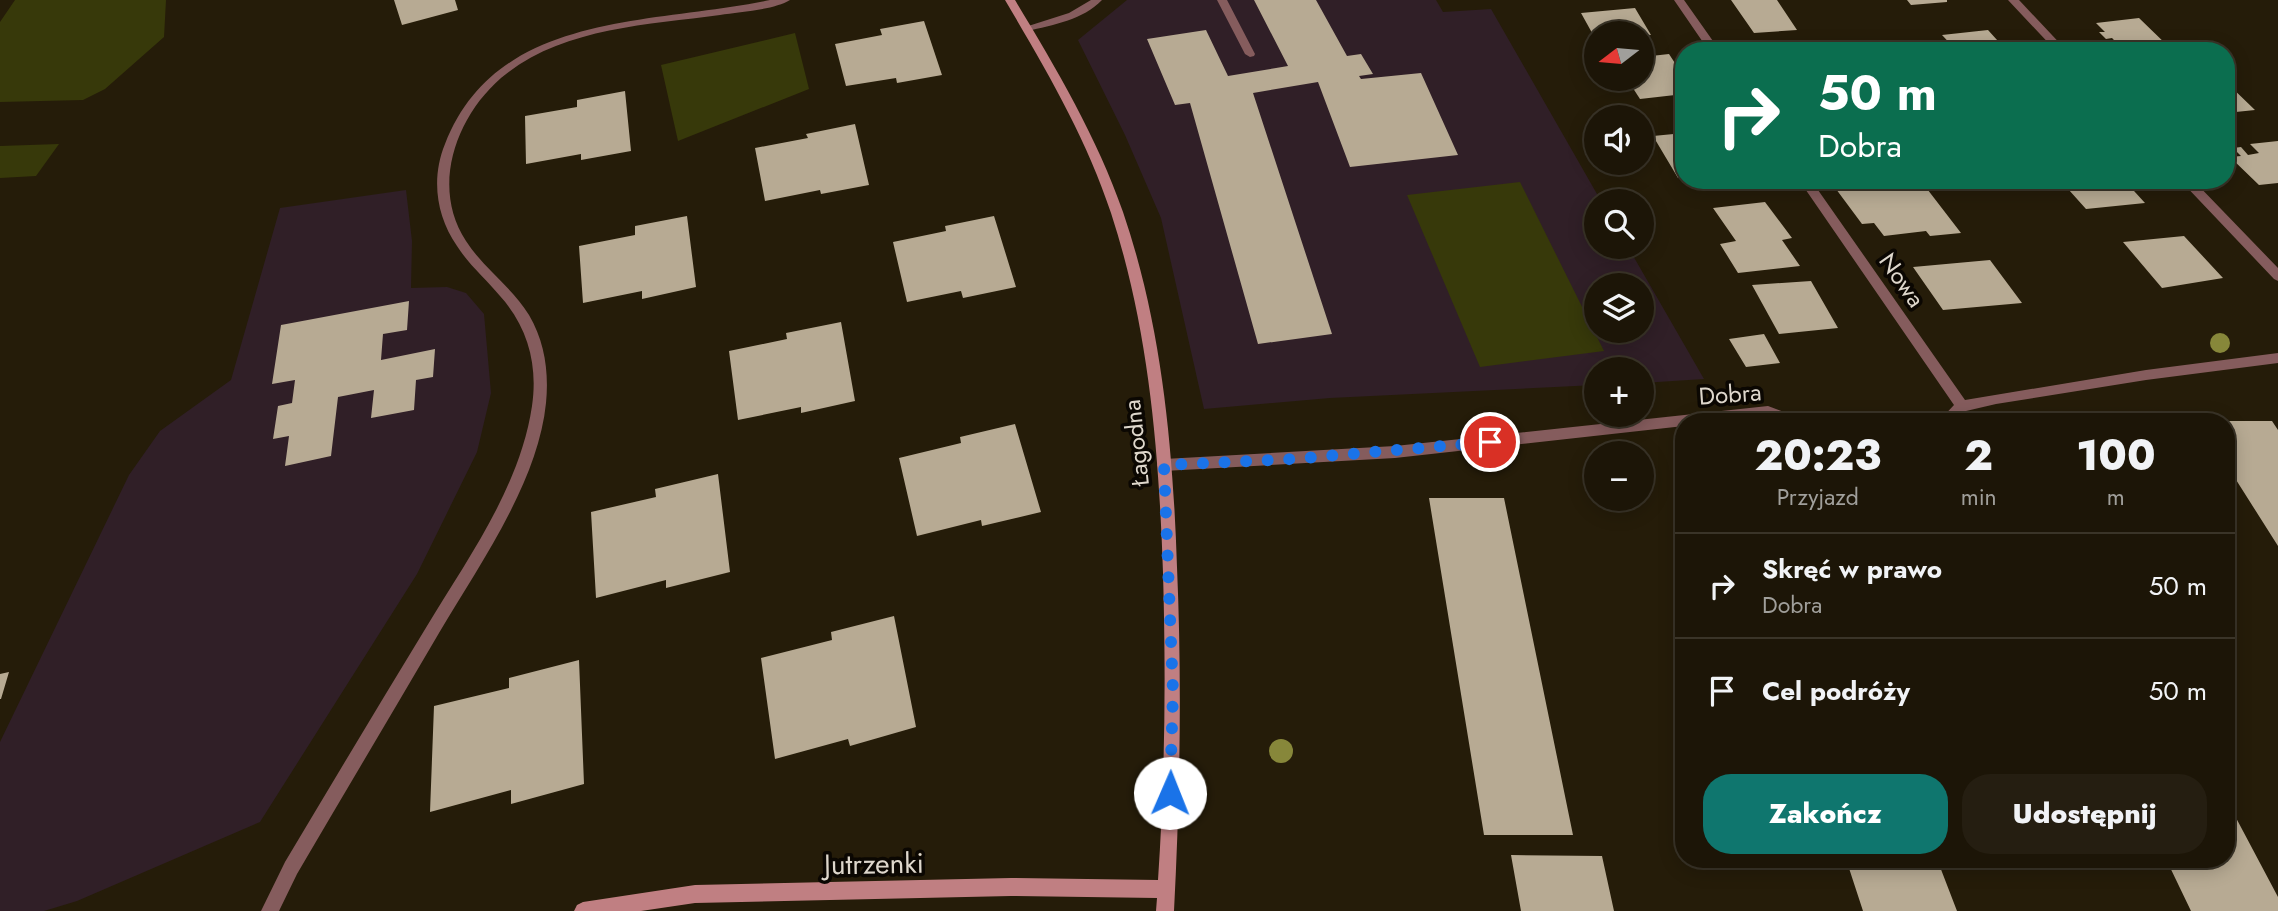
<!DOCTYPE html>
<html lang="pl">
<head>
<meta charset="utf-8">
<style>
	:root { --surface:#1c1507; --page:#251e11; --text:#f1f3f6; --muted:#a09f9b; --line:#3a3428; --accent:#0f766e }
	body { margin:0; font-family:Jost,sans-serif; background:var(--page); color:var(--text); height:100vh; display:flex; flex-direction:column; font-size:26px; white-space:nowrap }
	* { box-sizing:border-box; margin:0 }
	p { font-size:23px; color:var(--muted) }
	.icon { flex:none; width:38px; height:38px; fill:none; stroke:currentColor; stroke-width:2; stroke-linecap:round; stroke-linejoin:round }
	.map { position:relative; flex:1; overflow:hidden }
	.panel { position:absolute; left:1675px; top:413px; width:560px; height:455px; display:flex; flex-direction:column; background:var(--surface); border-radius:28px; box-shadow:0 4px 18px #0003,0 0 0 2px var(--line) }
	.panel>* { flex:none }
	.guide { position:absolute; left:1675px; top:42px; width:560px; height:147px; border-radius:28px; box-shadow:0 4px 18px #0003,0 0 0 2px var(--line); background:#0b6e4f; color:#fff; overflow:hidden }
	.needle { width:46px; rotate:254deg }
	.buttons { position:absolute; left:1584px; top:21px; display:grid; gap:14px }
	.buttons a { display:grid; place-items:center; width:70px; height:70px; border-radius:50%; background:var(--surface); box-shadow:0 4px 18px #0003,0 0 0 2px var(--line); font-size:35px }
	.pin { position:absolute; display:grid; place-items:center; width:60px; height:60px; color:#fff; margin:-30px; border:4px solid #fff; border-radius:50%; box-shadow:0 2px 7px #0007 }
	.me { position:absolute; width:77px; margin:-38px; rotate:1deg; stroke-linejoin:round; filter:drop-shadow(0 0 5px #0008) }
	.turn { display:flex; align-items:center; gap:24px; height:147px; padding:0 28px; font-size:32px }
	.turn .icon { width:91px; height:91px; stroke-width:2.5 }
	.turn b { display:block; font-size:49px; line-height:60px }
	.eta { display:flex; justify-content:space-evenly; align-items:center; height:119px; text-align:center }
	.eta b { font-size:42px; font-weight:800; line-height:49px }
	.primary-button { display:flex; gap:14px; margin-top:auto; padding:14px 28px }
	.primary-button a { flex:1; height:80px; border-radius:28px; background:var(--accent); color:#fff; font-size:28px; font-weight:800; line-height:80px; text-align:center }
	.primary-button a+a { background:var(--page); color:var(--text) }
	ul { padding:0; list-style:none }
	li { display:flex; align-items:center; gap:21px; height:105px; padding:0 28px; border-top:2px solid var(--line) }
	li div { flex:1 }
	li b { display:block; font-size:26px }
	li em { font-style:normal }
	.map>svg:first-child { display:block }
</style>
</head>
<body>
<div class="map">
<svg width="2278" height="911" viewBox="0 0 2278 911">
	<rect width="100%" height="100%" fill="#251c09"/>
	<!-- education -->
	<path fill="#301f27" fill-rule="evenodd" d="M1127 0H1436L1443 12 1491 9 1601 201H1596V247H1628L1704 379 1642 383V369H1596V385L1330 398 1204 409 1161 218 1125 135 1078 40ZM1596 285H1642V331H1596Z
		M406 190 412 241 411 288 447 287 466 293 484 314 491 393 477 452 417 574 260 822 77 901 44 911H0V742L129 475 160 431 231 380 280 208Z"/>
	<!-- green -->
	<path fill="#37390a" d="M15 0H166L164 37 105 89 83 100 0 102V22Z
		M795 33 809 89 678 141 661 65Z
		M59 144 36 176 0 178V146Z
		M1520 182 1604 351 1480 367 1407 195Z"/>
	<!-- building -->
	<path fill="#b7aa93" d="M394 0H455L458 10 402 25Z
		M1254 0H1316L1347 56 1361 54 1373 74 1359 76 1361 79 1421 73 1458 155 1350 167 1318 82 1253 93 1332 334 1258 344 1190 103 1175 105 1147 39 1206 30 1228 76 1288 66Z
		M1731 0H1777L1797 30 1754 33Z
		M1907 0H1947V2L1911 5Z
		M1635 8 1651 35 1596 33V40L1581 13Z
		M2139 18 2170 48 2125 51 2112 38 2106 39 2099 32H2105L2096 23Z
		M924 21 942 75 897 83 896 78 846 86 835 44 882 35 880 29Z
		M1988 30 2007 51H1957L1942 35Z
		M1669 54 1684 77V94L1640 99 1627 79H1642V57Z
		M2226 82 2255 110 2226 113Z
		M625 91 631 151 581 160V154L526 164 525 116 577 107V100Z
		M855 124 869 185 821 194 820 190 765 201 755 148 808 138 806 134Z
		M1684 133V178H1678L1653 136Z
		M2278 141V183L2259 185 2230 157 2241 156 2233 148 2241 147 2248 155 2259 153 2250 144Z
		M2060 180H2124L2145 203 2086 209Z
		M1921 181 1961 233 1930 236 1926 231 1884 236 1874 223 1862 224 1836 189Z
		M1765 202 1792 238 1782 240 1800 266 1738 273 1720 244 1736 241 1713 208Z
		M687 216 696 287 642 299V291L583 303 579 246 635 235V226Z
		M994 216 1016 287 963 298 961 291 907 302 893 242 946 231 945 226Z
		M2184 236 2223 278 2162 288 2123 242Z
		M1990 260 2022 303 1943 310 1913 267Z
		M1811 281 1838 328 1779 334 1752 285Z
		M409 301 407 330 383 334 381 360 435 349 433 377 416 380 414 410 371 418 374 390 338 397 331 456 285 466 289 436 273 439 278 406 292 403 295 380 272 384 281 325Z
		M841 322 855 401 801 413V407L738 420 729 351 787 339 786 333Z
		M1764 334 1780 363 1746 367 1729 339Z
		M2226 421H2272L2278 430V546L2226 464Z
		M1015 424 1041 512 982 526 981 520 917 536 899 458 961 443 960 437Z
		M718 474 730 572 666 588V580L596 598 591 512 656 497 655 489Z
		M1429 498H1504L1573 835H1484Z
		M894 616 916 727 850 746 848 739 775 759 761 658 832 640 831 632Z
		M579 660 584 784 511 804V790L430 812 434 706 509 688V678Z
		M9 672 1 699H0V674Z
		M2226 799 2278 897V911H2191L2166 859H2226Z
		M1511 855 1602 856 1614 911H1521Z
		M1846 859H1937L1957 911H1863Z"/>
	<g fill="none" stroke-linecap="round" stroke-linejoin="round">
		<!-- lane -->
		<path fill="#855c5d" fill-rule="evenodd" d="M770 0H790C774 10 739 12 720 15 646 25 560 28 501 78 455 118 431 188 466 241 484 269 512 287 529 315 545 342 549 373 546 403 538 483 479 565 439 633 392 713 344 794 297 874L279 911H261L285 862C332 783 379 705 427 626 468 558 520 487 532 406 538 365 528 327 500 296 486 279 469 265 457 246 436 216 431 178 445 144 497 10 653 25 770 0Z
			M1091 0H1102C1083 20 1053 25 1027 31L1022 28 1069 13Z
			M1217 0H1227L1255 54 1254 56 1250 57 1245 54Z"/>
		<!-- street -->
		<path fill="#855c5d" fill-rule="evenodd" d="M1674 0H1684L1720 51H1709Z
			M2008 0H2019L2067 51H2056Z
			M1799 180H1811L1965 400 2146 370 2278 353V363L2146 380 1996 404 1966 411 1954 422H1938L1954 405Z
			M2180 180H2193L2278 268V281L2274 279Z
			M1768 406 1800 418 1802 422H1780L1767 416 1719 422H1684V426L1395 458 1164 471 1159 469 1157 465 1159 461 1164 459 1395 446Z"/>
		<!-- secondary -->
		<path fill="#c07f82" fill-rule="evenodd" d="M1005 0H1015C1056 68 1097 137 1123 212 1162 326 1173 447 1177 567 1182 682 1180 796 1174 911H1156L1157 898 1011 896 695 903 641 911H574L577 905 583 902 695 885 1011 878 1158 880C1165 778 1166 675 1163 573 1159 452 1149 329 1111 213 1086 137 1045 68 1005 0Z"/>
	</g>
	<!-- trees -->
	<g fill="#87873a">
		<circle cx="2220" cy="343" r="10"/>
		<circle cx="1281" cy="751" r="12"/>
	</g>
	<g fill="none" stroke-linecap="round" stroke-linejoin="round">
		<!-- route -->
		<path stroke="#1a73e8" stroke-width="12" stroke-dasharray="0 21.6" d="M1170 793 1173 692 1164 465 1292 459 1490 442"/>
	</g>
	<g text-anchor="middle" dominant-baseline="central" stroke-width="7" stroke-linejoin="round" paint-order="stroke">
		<!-- street labels -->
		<g font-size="24" fill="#ded7cc" stroke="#0b0702">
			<text transform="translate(1902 280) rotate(55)">Nowa</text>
			<text transform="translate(1730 394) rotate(-4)">Dobra</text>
			<text transform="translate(1136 443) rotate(-96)">Łagodna</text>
		</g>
		<!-- near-street labels -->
		<g font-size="28" fill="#ded7cc" stroke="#0b0702">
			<text transform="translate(874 864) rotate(-1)">Jutrzenki</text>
		</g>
	</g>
</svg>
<div class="buttons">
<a><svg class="needle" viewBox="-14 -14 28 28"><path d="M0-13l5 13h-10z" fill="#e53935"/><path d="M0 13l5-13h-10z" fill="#a09f9b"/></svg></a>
<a><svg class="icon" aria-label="sound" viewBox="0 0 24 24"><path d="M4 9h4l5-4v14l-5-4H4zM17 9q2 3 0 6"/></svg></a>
<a><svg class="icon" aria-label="search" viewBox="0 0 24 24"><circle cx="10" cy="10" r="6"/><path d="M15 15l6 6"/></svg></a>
<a><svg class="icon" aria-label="layers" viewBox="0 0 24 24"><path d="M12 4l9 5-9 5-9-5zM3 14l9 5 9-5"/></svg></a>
<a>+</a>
<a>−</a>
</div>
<div class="pin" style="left:1490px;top:442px;background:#d93025"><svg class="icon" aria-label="arrive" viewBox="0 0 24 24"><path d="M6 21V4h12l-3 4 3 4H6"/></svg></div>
<svg class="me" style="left:1170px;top:793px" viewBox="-20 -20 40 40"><circle r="19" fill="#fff"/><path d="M0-13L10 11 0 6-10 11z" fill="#1a73e8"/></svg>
<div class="guide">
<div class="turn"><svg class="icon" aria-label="right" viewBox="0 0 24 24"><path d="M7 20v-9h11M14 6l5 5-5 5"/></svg><div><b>50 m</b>Dobra</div></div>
</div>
<section class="panel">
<div class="eta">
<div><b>20:23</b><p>Przyjazd</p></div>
<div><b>2</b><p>min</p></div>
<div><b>100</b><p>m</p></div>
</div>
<ul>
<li><svg class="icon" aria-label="right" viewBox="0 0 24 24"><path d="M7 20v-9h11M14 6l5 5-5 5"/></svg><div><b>Skręć w prawo</b><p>Dobra</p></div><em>50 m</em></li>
<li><svg class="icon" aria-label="arrive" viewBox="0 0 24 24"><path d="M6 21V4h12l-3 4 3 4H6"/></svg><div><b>Cel podróży</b></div><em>50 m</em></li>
</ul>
<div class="primary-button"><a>Zakończ</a><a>Udostępnij</a></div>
</section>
</div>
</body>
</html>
